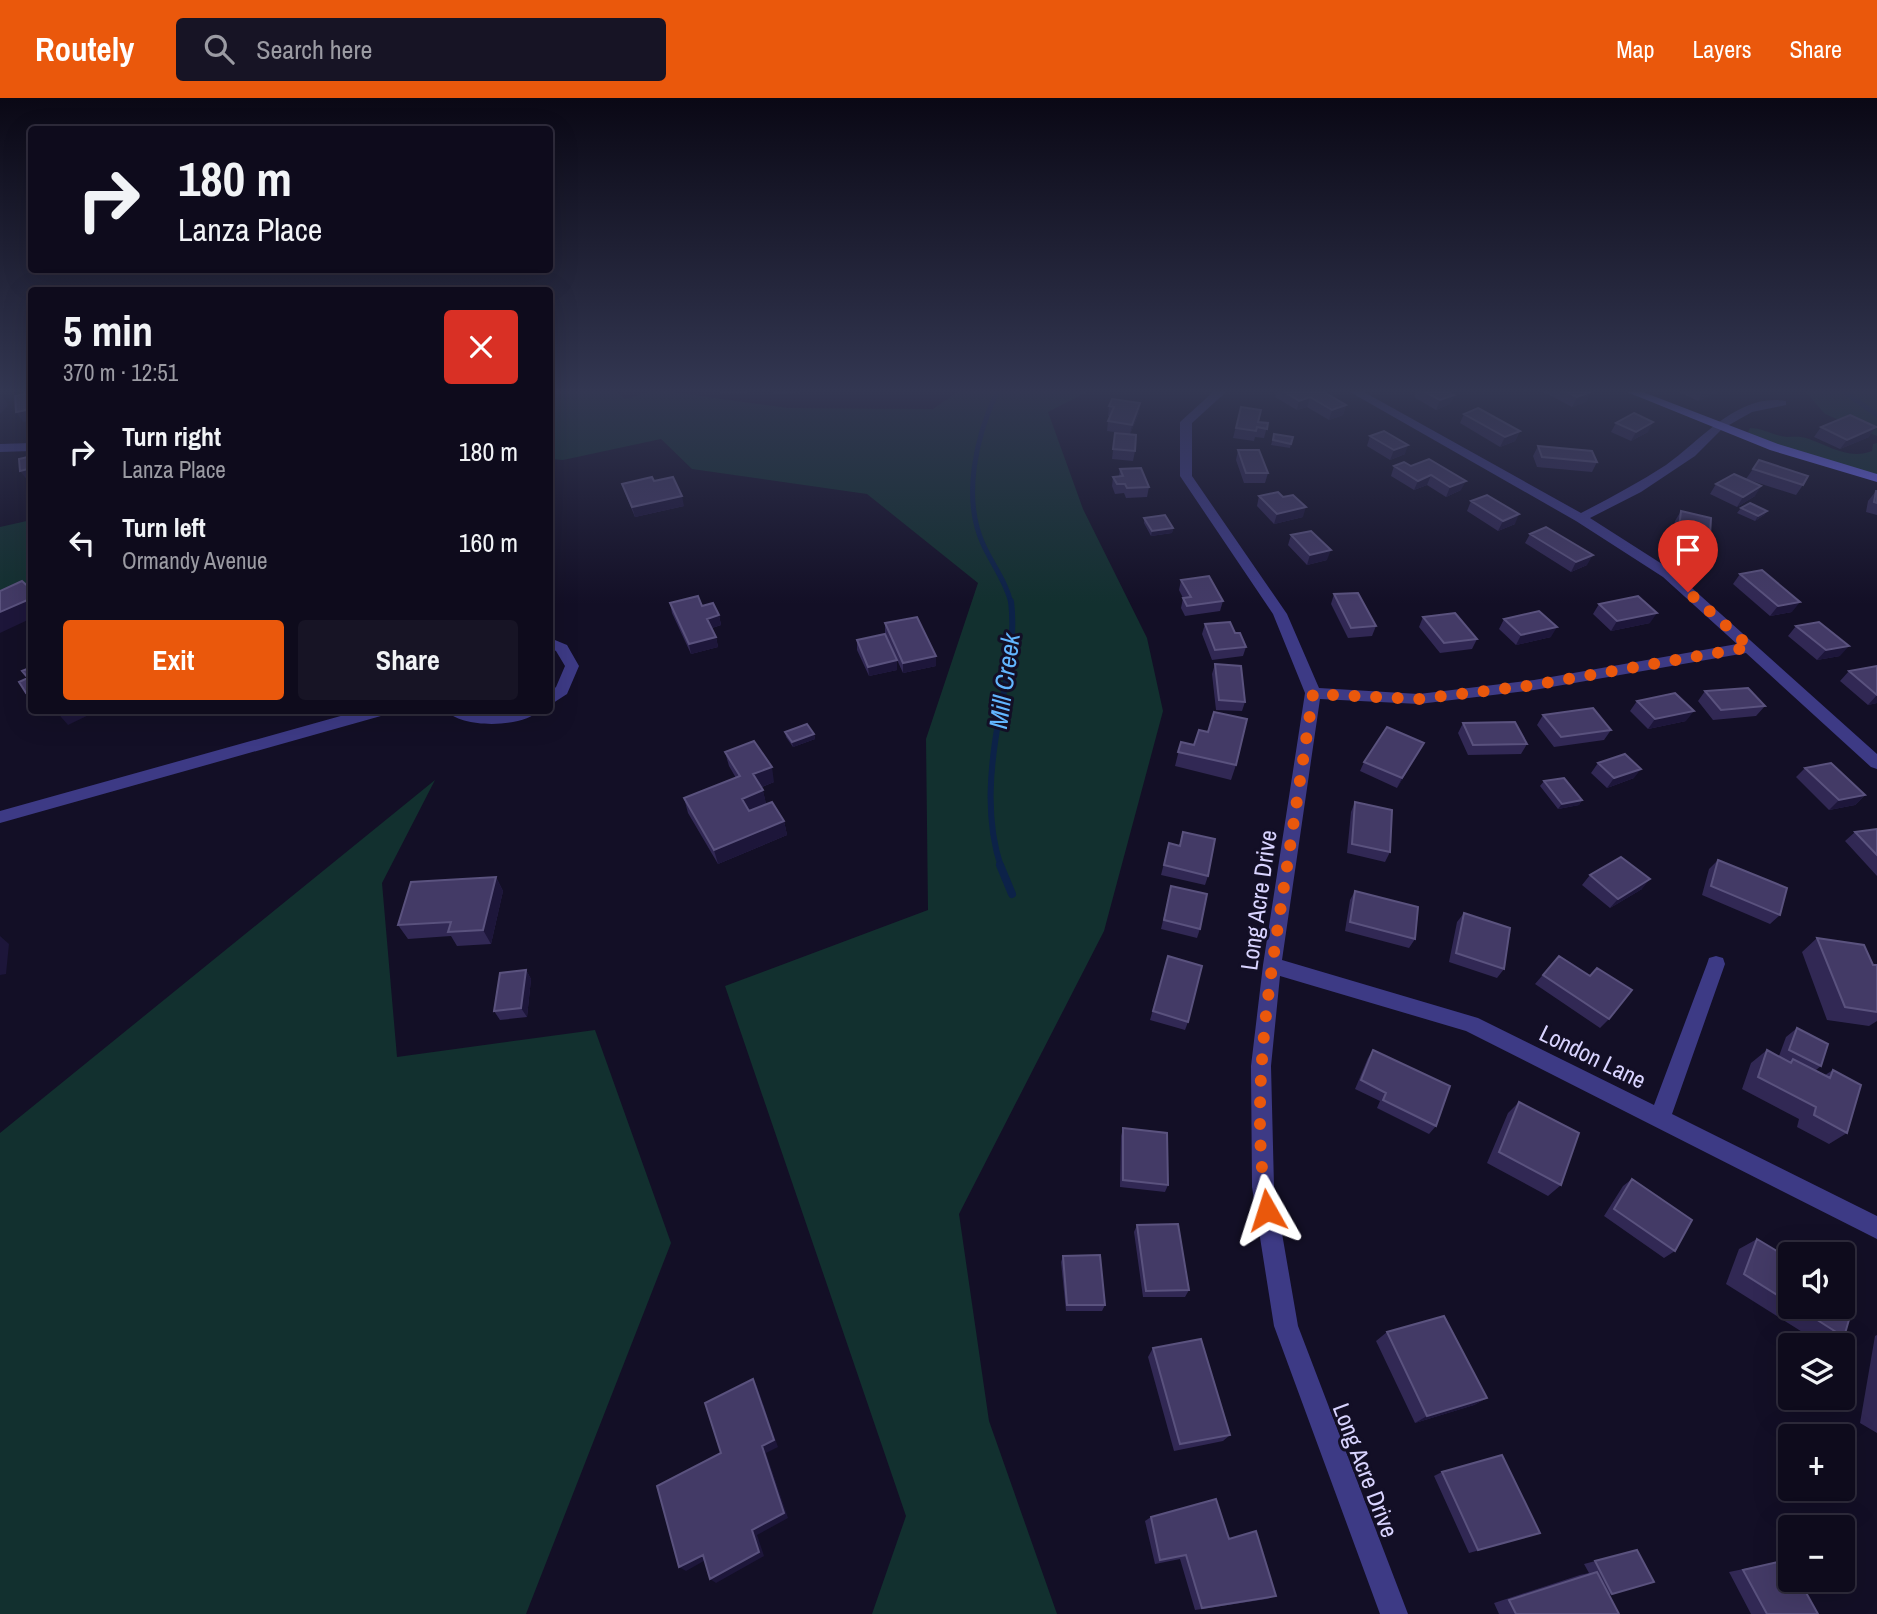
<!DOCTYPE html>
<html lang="en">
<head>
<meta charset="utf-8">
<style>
	:root { --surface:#0e0b1c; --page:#171425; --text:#f1f3f6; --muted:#9b9ba3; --line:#2e2b3b; --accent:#ea580c }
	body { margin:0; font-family:"Archivo Narrow",sans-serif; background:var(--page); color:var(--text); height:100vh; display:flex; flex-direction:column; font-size:26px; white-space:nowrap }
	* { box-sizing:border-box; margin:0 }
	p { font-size:23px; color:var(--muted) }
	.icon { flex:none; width:38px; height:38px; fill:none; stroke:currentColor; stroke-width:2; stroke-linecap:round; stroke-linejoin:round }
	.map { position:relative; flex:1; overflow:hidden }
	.sheet { position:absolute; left:28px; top:189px; width:525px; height:427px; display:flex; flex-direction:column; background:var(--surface); border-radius:7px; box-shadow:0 7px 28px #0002,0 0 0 2px var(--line) }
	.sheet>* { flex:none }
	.hud { position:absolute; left:28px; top:28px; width:525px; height:147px; border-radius:7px; box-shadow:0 7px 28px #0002,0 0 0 2px var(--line); background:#0e0b1c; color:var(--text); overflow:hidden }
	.tools { position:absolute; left:1778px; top:1144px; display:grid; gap:14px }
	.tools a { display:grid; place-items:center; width:77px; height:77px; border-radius:7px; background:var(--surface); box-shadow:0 7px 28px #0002,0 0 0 2px var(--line); font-size:35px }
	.pin { position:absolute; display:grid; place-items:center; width:60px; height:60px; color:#fff; margin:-72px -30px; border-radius:50% 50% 50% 0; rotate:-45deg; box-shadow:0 0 7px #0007 }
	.pin .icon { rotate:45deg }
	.me { position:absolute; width:77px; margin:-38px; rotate:354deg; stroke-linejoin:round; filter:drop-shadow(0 0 5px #0008) }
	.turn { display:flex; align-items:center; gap:24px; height:147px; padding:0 35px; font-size:32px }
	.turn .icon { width:91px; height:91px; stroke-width:2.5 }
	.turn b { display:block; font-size:49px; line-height:60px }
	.round { display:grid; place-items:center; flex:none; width:74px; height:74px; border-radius:7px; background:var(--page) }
	.head { display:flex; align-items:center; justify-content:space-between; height:119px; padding:0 35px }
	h1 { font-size:42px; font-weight:700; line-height:52px }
	.primary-button { display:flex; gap:14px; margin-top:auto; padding:14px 35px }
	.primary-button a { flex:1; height:80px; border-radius:7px; background:var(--accent); color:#fff; font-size:28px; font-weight:700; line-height:80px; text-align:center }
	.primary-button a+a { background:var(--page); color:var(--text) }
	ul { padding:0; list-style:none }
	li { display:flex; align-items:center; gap:21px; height:91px; padding:0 35px }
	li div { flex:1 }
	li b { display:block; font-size:26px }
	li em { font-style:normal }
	header { display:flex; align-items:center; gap:42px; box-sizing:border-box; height:98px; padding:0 35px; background:var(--accent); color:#fff }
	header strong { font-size:33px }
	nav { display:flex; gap:38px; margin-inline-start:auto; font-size:24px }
	.search { width:490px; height:63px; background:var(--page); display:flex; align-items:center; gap:18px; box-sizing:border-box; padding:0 24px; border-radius:7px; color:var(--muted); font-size:26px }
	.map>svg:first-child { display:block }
</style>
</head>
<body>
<header>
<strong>Routely</strong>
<div class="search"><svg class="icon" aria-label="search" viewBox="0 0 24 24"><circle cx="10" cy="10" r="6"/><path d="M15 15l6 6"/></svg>Search here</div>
<nav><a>Map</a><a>Layers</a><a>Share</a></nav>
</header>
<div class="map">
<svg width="1877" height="1516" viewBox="0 0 1877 1516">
	<rect width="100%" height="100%" fill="#130f26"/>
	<!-- green -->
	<path fill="#12302f" d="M550 294H616L626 301 650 294H671L788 310 933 311 957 294H1087L1048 314 1083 411 1147 540 1163 613 1104 833 959 1116 989 1323 1057 1516H872L906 1418 725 888 928 812 926 641 978 485 867 396 692 371 661 341 563 362 550 361Z
		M1806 294H1877V338L1825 316Z
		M1750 330C1763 330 1774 338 1787 339 1794 339 1801 338 1809 341 1829 348 1849 362 1872 353L1873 346 1877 345V377L1758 341 1748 334Z
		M31 422V488L0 502V429Z
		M435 682 382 785 397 959 595 932 671 1145 526 1516H0V1035Z"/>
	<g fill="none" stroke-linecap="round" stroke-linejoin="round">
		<!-- stream-far2 -->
		<path stroke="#0c2248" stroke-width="5" d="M997 294C976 338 962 400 983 446 992 466 1006 483 1011 505
			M1845 294 1877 317"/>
		<!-- stream-far1 -->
		<path stroke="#0c2248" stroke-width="6" d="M1001 769C985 721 990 669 999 620 1006 581 1016 543 1011 503"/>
		<!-- stream -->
		<path stroke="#0c2248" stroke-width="8" d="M1000 767 1012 796"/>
		<!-- street -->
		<path fill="#3d3a85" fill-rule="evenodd" d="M1213 294H1226L1192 325V378L1287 516 1319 590 1419 596 1534 582 1737 546 1663 479 1576 423 1350 294H1364L1581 415C1610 400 1638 385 1666 367 1702 342 1737 295 1786 303V307L1752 314 1722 331 1695 358 1641 394 1590 420 1673 473 1877 656V671L1871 669 1746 555 1534 592 1419 606 1320 601 1282 862 1478 920 1654 1007 1707 866 1709 860 1716 858 1723 860 1725 866 1672 1016 1877 1118V1141L1466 933 1280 878 1271 968 1274 1089 1298 1228 1408 1516H1380L1274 1228 1252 1089 1251 968 1263 867 1305 595 1273 516 1180 378V324Z
			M32 345V353L0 354V346Z
			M550 540 567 547 579 568 567 596 550 607V594L556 589 565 568 556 553 550 550Z
			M362 612H390L388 616 0 725V713Z
			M445 612 492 616 540 612C523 630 462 631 445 612Z"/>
		<!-- secondary -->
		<path fill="#6f6bff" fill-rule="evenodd" d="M1627 294H1643L1778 346 1877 376V384L1770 352Z"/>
	</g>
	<!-- wall -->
	<path fill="#312854" d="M720 294H748V295H720Z
		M773 294H805L773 296Z
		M1277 294H1324L1346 307 1343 317 1329 322 1307 309 1297 312 1275 299Z
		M1416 294H1449L1454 297 1450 306 1436 312 1414 299Z
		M1544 294H1591L1586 304 1572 309Z
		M1680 294H1718L1698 303Z
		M1140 305 1139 315 1130 336 1107 333 1108 323 1110 318H1108L1109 308Z
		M1241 309 1258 324 1268 325 1264 340 1255 339 1254 343 1233 340Z
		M1464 316 1520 333 1515 343 1500 349 1460 325Z
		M1616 325 1648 334 1631 343 1611 334Z
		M1821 329 1869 339 1840 351 1814 339Z
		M1115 335 1135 353 1133 363 1112 361Z
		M1274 336 1293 339 1290 350 1271 347Z
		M1370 338 1405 356 1390 362 1367 348Z
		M1538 348 1597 364 1592 374 1537 369 1533 358Z
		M1238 352 1268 375 1265 385H1244L1236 362Z
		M1759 362 1803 387 1796 397 1746 381Z
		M1394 368H1411L1461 392 1446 399 1427 387 1414 392 1391 378Z
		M1120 371 1149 389 1147 399 1126 400 1124 395 1115 396 1112 388 1113 379 1119 378Z
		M622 386 684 408 635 419 625 395Z
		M1716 386 1755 398 1737 409 1710 396Z
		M1876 393H1877V417L1866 414 1868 403Z
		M1259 398 1283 399 1303 419 1274 426 1257 408Z
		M1471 403 1515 426 1498 433 1467 413Z
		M1741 410 1767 413 1764 417 1755 423 1737 415Z
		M1681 413 1710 438 1703 448 1672 440 1675 423Z
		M1144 420 1173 430 1172 435 1151 438 1144 425Z
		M1530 436 1587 467 1571 474 1525 445Z
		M1291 437 1327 462 1307 467 1288 447Z
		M1740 476 1792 514 1770 518 1733 486Z
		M1181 482 1223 503 1220 513 1185 518 1181 510 1183 500 1179 492Z
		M1334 496 1376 528 1372 538 1348 540 1331 506Z
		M670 505 702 508 719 517 721 527 712 530 716 539 718 549 691 556 672 515Z
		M1599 506 1650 525 1611 533 1593 516Z
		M1423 519 1477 541 1472 551 1440 555 1419 529Z
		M1504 521 1551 539 1516 547 1499 531Z
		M885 525 936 568 903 575 885 535Z
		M1205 526 1235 535 1246 549 1243 558 1212 562 1202 536Z
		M1796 528 1840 558 1817 562 1788 538Z
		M857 542 897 562V572L869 578 857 552Z
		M1215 566 1245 604 1242 613 1216 612 1212 576Z
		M1877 568V605L1868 607 1840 583 1849 573Z
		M1705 593 1765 608 1756 618 1713 622 1698 603Z
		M1637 603 1686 623 1648 631 1630 613Z
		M1543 617 1611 632 1604 642 1554 649 1537 627Z
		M1463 625 1527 646 1521 656 1468 657 1458 635Z
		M785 634 814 636 815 641 793 649 786 639Z
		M1181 644 1236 667 1231 682 1175 668Z
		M1424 645 1397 690 1360 673 1364 664Z
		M725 654 774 684 762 689 766 706 784 723 787 737 718 766 688 715 684 700 736 680 729 668Z
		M1598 665 1634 680 1607 690 1591 675Z
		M1805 670 1865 697 1855 707 1829 712 1796 679Z
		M1544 683 1582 702 1579 707 1558 711 1540 688Z
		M1355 704 1390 754 1385 764 1347 755 1351 714Z
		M1877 731V778L1845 743 1855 734Z
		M1183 734 1208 778 1205 787 1161 777 1169 745 1180 748Z
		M1718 762 1780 817 1770 826 1702 797 1709 771Z
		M1590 777 1642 791 1610 810 1582 787Z
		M496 779 503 793 491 846 457 848 451 838 408 841 398 827Z
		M1171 788 1200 831 1197 840 1161 831Z
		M1355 793 1415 841 1409 850 1345 833 1350 802Z
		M1464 815 1504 871 1497 880 1449 864 1457 824Z
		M1817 840 1873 867H1877V923L1869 928 1827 922 1802 854Z
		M1168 858 1188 924 1185 932 1150 922Z
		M1559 858 1609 921 1600 930 1535 886Z
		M526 872 531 881 527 919 500 922 494 913Z
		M1797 930 1821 968 1816 972 1825 977 1833 972 1847 1035 1829 1046 1797 1029 1799 1021 1742 991 1751 965 1767 952 1779 958 1786 939Z
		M1373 952 1436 1028 1429 1036 1377 1010 1380 1003 1355 991 1368 960Z
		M1519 1004 1561 1087 1548 1098 1487 1065 1508 1015Z
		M1123 1030 1168 1087 1165 1094 1120 1089 1121 1038Z
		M1632 1081 1675 1153 1664 1160 1604 1118 1623 1088Z
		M1137 1127 1189 1192 1185 1199H1143L1134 1134Z
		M1757 1141 1790 1161V1209H1843L1844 1239 1823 1247 1726 1186 1739 1151Z
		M1063 1158 1105 1207 1102 1213H1066L1061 1164Z
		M1387 1234 1487 1300 1474 1307 1415 1325 1376 1243Z
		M1877 1237V1335L1860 1325 1875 1238Z
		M1153 1250 1230 1337 1223 1343 1174 1353 1148 1259Z
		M1442 1374 1540 1435 1469 1455 1434 1378Z
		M1151 1419 1229 1441 1276 1498 1267 1501 1195 1512 1180 1461 1155 1466 1145 1423Z
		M1637 1452 1612 1496 1609 1497 1619 1516H1499L1494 1505 1580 1477 1589 1475 1584 1466Z
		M1787 1462 1818 1516H1751L1729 1474Z"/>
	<!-- shaded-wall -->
	<path fill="#1d163a" d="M1591 294 1586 304 1572 309 1577 299Z
		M1703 294H1718L1698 303Z
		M2 297 8 307 0 316V299Z
		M1454 297 1450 306 1436 312 1440 302Z
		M1310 299 1307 309 1297 312 1299 303Z
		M1140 305 1139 315 1130 336 1132 327Z
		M1346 307 1343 317 1329 322 1332 312Z
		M32 311V322L23 324 16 314Z
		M1653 324 1648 334 1631 343 1636 334Z
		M1876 329 1869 339 1840 351 1847 342Z
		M1520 333 1515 343 1500 349 1505 339Z
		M1408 347 1405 356 1390 362 1394 352Z
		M32 370V382L28 383 20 373Z
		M1431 377 1427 387 1414 392 1418 383Z
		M1466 383 1461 392 1446 399 1450 389Z
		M1761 388 1755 398 1737 409 1743 399Z
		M682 398 684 408 635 419 632 409Z
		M1306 409 1303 419 1274 426 1277 416Z
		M1767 413 1764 417 1755 423 1758 418Z
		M1519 416 1515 426 1498 433 1503 423Z
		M1173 430 1172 435 1151 438 1152 433Z
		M1331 452 1327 462 1307 467 1310 457Z
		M1593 457 1587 467 1571 474 1576 464Z
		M32 500V520L0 535V514Z
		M1800 504 1792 514 1770 518 1778 508Z
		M1657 515 1650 525 1611 533 1617 523Z
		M719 517 721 527 709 531 707 521Z
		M1557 529 1551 539 1516 547 1521 537Z
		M716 539 718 549 691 556 689 546Z
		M1849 548 1840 558 1817 562 1826 552Z
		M936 558V568L903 575V565Z
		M897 562V572L869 578 868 569Z
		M32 592V601L26 595Z
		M1877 597V605L1868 607Z
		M55 612H96L97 613 68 627Z
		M1694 613 1686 623 1648 631 1655 621Z
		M814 636 815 641 793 649 792 644Z
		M1424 645 1419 655 1397 690 1402 680Z
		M772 669 774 684 756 691 753 676Z
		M1641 671 1634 680 1607 690 1614 680Z
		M763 692 766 706 745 715 742 701Z
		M1865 697 1855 707 1829 712 1839 702Z
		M1582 702 1579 707 1558 711 1562 706Z
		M784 723 787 737 718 766 714 752Z
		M496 779 503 793 491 846 483 832Z
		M1650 781 1642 791 1610 810 1618 801Z
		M0 838 9 846 6 876 0 877Z
		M526 872 531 881 527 919 521 910Z
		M753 1281 757 1288 778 1349 766 1355 788 1420 757 1437 764 1458 716 1485 710 1481 752 1432 762 1348Z
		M1487 1300 1474 1307 1415 1325 1427 1318Z
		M703 1457 709 1460 686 1473 679 1469Z"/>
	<!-- building -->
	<path fill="#433a66" stroke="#5a527e" stroke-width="2" d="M32 294V311L16 314 15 298Z
		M1285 294H1324L1346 307 1332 312 1310 299 1299 303Z
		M1425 294H1449L1454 297 1440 302Z
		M1566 294H1591L1577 299Z
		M1112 301 1140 305 1132 327 1108 323 1114 309 1109 308Z
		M1241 309 1261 312 1258 324 1268 325 1267 331 1257 329 1256 333 1236 330Z
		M1478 310 1520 333 1505 339 1464 316Z
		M1634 315 1653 324 1636 334 1616 325Z
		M1850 317 1876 329 1847 342 1821 329Z
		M1384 333 1408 347 1394 352 1370 338Z
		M1115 335 1136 337 1135 353 1113 351Z
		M1274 336 1293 339 1291 346 1273 342Z
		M1538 348 1592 353 1597 364 1542 359Z
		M1238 352H1259L1268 375H1246Z
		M32 358V370L20 373 19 361Z
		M1429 361 1466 383 1450 389 1431 377 1418 383 1394 368 1404 364 1411 368Z
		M1759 362 1808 378 1803 387 1753 371Z
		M1141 370 1149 389 1127 390 1125 386H1117L1113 379 1123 378 1120 371Z
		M1734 376 1761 388 1743 399 1716 386Z
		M652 379 654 383 673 379 682 398 632 409 622 386Z
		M1876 393H1877V405L1874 404Z
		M1278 394 1283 399 1293 397 1306 409 1277 416 1259 398Z
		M1487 397 1519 416 1503 423 1471 403Z
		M1750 405 1767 413 1758 418 1741 410Z
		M1681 413 1711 420 1710 438 1679 430Z
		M1165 417 1173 430 1152 433 1144 420Z
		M1546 429 1593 457 1576 464 1530 436Z
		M1311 433 1331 452 1310 457 1291 437Z
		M1762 472 1800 504 1778 508 1740 476Z
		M1209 478 1223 503 1187 508 1183 500 1191 499 1181 482Z
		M22 483 32 492V500L0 514V493Z
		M1358 495 1376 528 1351 530 1334 496Z
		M698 498 702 508 713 505 719 517 707 521 716 539 689 546 670 505Z
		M1638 498 1657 515 1617 523 1599 506Z
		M1539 513 1557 529 1521 537 1504 521Z
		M1455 515 1477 541 1444 545 1423 519Z
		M917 519 936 558 903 565 885 525Z
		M1230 524 1235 535H1240L1246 549 1215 552 1205 526Z
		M1819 524 1849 548 1826 552 1796 528Z
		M885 536 897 562 868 569 857 542Z
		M1215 566 1241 568 1245 604 1219 602Z
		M1877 568V597L1849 573Z
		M32 569V592L26 595 19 584 28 580 22 573Z
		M1748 590 1765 608 1721 612 1705 593Z
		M1675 595 1694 613 1655 621 1637 603Z
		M1593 610 1611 632 1561 639 1543 617Z
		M1214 614 1247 621 1236 667 1178 654 1181 644 1194 647 1199 632 1208 634Z
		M1515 624 1527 646 1473 647 1463 625Z
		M807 626 814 636 792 644 785 634Z
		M1387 629 1424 645 1402 680 1364 664Z
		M754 643 772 669 753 676 763 692 742 701 749 713 772 704 784 723 714 752 684 700 740 678 725 654Z
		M1625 656 1641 671 1614 680 1598 665Z
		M1831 665 1865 697 1839 702 1805 670Z
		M1564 680 1582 702 1562 706 1544 683Z
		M1355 704 1392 712 1390 754 1352 746Z
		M1877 731V757L1855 734Z
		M1183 734 1215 741 1208 778 1164 767 1169 745 1180 748Z
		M1621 759 1650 781 1618 801 1590 777Z
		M1718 762 1787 790 1780 817 1711 788Z
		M496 779 483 832 448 834 451 824 398 827 411 784Z
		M1171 788 1207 796 1200 831 1164 822Z
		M1355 793 1418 809 1415 841 1350 824Z
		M1464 815 1510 830 1504 871 1456 855Z
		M1817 840 1864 847 1873 867H1877V914L1845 909Z
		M1168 858 1202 868 1188 924 1153 913Z
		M1559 858 1590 878 1597 870 1632 892 1609 921 1543 877Z
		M526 872 521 910 494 913 500 875Z
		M1797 930 1828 946 1821 968 1789 952Z
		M1373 952 1450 988 1436 1028 1383 1002 1386 995 1361 982Z
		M1767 952 1791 965 1793 961 1830 980 1833 972 1861 987 1847 1035 1814 1017 1816 1009 1758 979Z
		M1519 1004 1579 1035 1561 1087 1499 1054Z
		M1123 1030 1167 1035 1168 1087 1123 1082Z
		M1632 1081 1692 1122 1675 1153 1614 1111Z
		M1178 1126 1189 1192 1146 1193 1137 1127Z
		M1757 1141 1790 1161V1205L1744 1176Z
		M1100 1157 1105 1207H1067L1063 1158Z
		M1843 1193 1855 1201 1844 1239 1797 1209H1843Z
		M1444 1218 1487 1300 1427 1318 1387 1234Z
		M1201 1241 1230 1337 1180 1346 1153 1250Z
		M753 1281 774 1342 762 1348 784 1415 752 1432 759 1454 710 1481 703 1457 679 1469 657 1388 721 1355 705 1305Z
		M1502 1357 1540 1435 1478 1452 1442 1374Z
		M1216 1401 1229 1441 1256 1433 1276 1498 1202 1510 1186 1457 1160 1462 1151 1419Z
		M1637 1452 1654 1484 1612 1496 1595 1463Z
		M1787 1462 1790 1467V1482H1799L1818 1516H1767L1743 1472Z
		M1597 1474 1619 1516H1516L1509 1502Z"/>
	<!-- sky -->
	<linearGradient id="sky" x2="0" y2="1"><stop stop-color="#0a0815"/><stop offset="0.58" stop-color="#333752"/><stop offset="1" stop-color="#333752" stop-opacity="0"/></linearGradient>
	<rect width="1877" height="506" fill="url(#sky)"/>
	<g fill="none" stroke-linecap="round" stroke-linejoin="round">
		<!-- route -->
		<path stroke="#ea580c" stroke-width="12" stroke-dasharray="0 21.6" d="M1267 1112C1250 1007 1267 899 1283 795 1293 729 1303 662 1313 596L1419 601 1534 587 1750 549 1688 494"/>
	</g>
	<g text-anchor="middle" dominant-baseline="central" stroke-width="6" stroke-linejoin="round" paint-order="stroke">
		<!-- street labels -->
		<g font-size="24" fill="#d9d4ff" stroke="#130f26">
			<text transform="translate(1258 802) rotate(-82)">Long Acre Drive</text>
			<text transform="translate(1593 958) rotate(26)">London Lane</text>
			<text transform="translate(1366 1372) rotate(69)">Long Acre Drive</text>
		</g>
		<!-- water labels -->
		<g font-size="26" font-style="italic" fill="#62b6ff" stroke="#130f26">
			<text transform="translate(1004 583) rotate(-82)">Mill Creek</text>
		</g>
	</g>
</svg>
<div class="tools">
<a><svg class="icon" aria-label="sound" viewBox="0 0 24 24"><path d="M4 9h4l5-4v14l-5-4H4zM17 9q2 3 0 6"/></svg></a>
<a><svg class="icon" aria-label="layers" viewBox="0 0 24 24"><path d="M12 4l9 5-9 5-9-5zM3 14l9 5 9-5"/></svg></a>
<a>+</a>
<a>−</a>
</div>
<div class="pin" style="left:1688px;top:494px;background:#d93025"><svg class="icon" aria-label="arrive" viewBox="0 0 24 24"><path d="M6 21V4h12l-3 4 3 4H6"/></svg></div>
<svg class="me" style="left:1267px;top:1112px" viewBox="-20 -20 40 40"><path d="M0-17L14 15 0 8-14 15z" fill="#ea580c" stroke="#fff" stroke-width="4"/></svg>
<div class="hud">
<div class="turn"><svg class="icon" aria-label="right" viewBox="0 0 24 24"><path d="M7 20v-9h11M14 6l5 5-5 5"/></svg><div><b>180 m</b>Lanza Place</div></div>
</div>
<section class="sheet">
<div class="head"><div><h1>5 min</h1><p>370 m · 12:51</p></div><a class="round" style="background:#d93025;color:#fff"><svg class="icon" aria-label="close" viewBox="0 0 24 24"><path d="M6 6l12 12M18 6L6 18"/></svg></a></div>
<ul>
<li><svg class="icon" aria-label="right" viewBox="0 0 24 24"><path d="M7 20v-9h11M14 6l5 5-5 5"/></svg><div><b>Turn right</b><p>Lanza Place</p></div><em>180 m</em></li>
<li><svg class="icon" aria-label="left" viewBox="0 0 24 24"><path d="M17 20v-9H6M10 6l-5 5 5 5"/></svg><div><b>Turn left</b><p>Ormandy Avenue</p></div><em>160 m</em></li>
</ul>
<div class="primary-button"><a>Exit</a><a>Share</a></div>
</section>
</div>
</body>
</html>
